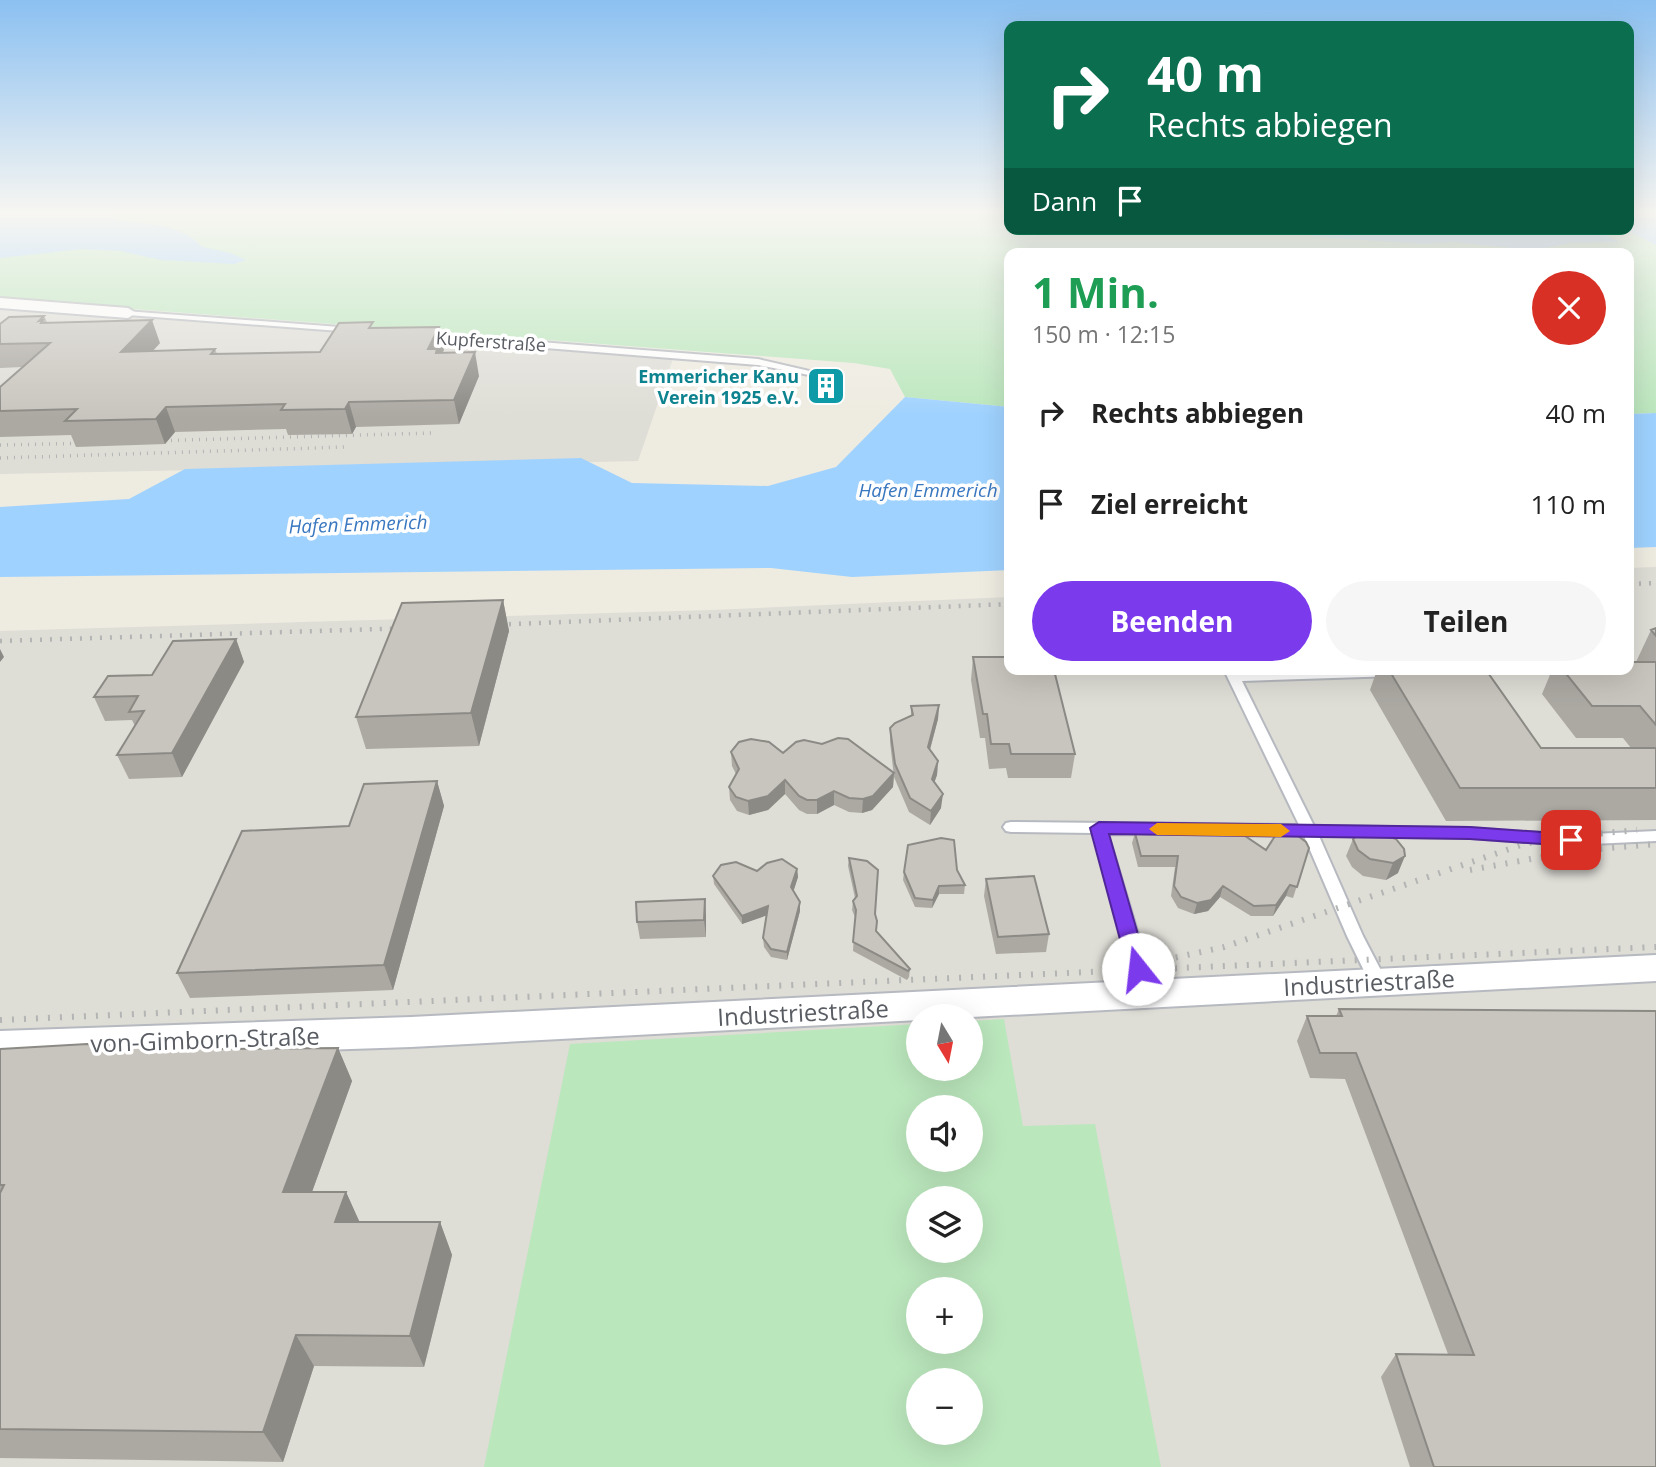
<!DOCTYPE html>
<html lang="de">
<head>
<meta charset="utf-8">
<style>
	:root { --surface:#fff; --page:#f6f6f6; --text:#222; --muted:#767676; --accent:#7c3aed }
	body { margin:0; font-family:"Open Sans",sans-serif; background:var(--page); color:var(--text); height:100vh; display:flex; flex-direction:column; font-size:26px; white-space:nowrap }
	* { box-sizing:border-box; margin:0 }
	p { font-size:23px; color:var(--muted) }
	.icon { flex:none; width:38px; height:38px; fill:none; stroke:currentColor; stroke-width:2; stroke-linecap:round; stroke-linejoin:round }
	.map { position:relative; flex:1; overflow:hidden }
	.sheet { position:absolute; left:1004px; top:248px; width:630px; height:427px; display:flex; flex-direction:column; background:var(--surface); border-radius:14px; box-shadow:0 7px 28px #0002 }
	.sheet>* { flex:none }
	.banner { position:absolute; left:1004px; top:21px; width:630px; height:214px; border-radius:14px; box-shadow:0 7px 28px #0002; background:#0b6e4f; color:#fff; overflow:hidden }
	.needle { width:46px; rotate:170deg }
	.fabs { position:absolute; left:906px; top:1004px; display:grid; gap:14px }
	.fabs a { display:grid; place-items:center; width:77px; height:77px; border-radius:50%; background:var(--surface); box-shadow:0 7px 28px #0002; font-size:35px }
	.pin { position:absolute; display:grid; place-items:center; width:60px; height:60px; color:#fff; margin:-30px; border-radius:14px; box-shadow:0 4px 10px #0006 }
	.me { position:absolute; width:77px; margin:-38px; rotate:344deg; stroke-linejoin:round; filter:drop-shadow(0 0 5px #0008) }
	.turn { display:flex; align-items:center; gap:24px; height:147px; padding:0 28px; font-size:32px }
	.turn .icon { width:91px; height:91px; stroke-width:2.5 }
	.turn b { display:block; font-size:49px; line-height:60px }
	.then { display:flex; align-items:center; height:66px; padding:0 28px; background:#0003; gap:14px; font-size:26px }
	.round { display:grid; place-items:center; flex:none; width:74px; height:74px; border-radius:37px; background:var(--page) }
	.head { display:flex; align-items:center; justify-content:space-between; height:119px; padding:0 28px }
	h1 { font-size:42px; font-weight:700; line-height:52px; color:#1e9e55 }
	.button { display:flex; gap:14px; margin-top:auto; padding:14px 28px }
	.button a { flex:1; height:80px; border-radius:42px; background:var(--accent); color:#fff; font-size:28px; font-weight:700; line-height:80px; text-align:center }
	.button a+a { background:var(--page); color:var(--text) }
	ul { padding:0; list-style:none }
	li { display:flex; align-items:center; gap:21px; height:91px; padding:0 28px }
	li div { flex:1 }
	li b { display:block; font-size:26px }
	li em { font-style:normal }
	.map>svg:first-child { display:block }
</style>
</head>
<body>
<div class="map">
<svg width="1656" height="1467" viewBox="0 0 1656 1467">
	<rect width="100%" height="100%" fill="#eeebe1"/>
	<!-- industrial -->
	<path fill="#deddd6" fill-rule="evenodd" d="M0 307 674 356 638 461 0 474Z
		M1656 567V1467H0V631L713 610 1010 597V670H1629V568ZM919 1017H971V1069H919ZM919 1108H971V1160H919ZM919 1199H971V1251H919ZM919 1290H971V1342H919ZM919 1381H971V1433H919Z"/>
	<!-- green -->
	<path fill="#bbe7bd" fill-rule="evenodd" d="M0 211H1010V229H1629V211H1656V413L1629 414V254H1010V407L905 397 890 369 854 363 0 299Z
		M1004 1019 1023 1126 1095 1124 1161 1467H484L570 1044 919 1024V1069H971V1021ZM919 1108H971V1160H919ZM919 1199H971V1251H919ZM919 1290H971V1342H919ZM919 1381H971V1433H919Z"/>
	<!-- water -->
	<path fill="#9fd2ff" d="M0 211H110L109 216 117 220 165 226 188 235 203 247 230 253 246 260 234 264 161 260 120 251 82 249 0 258Z
		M1629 211H1656V245L1624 229H1629Z
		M1299 229H1595L1619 242 1571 243 1534 250 1453 242 1423 244 1330 238 1305 235Z
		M905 397 1010 407V570L852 577 771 568 0 577V507L129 499 185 469 581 458 632 483 768 486 836 467Z
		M1656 413V547L1629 548V414Z"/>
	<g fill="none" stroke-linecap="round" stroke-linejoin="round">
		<defs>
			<path id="lane" d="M125 311 353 328 357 330 353 332 128 315H125Z
				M423 333 758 359 818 373 814 376 758 365 420 338V334Z
				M1224 670H1237L1238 673 1324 670 1403 672 1396 676 1242 681 1314 826 1470 828 1571 835 1656 831V841L1571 845 1470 838 1319 836 1363 936 1387 982 1384 987 1378 989 1372 987 1347 936 1304 836 1108 834 1156 994 1153 999 1147 1001 1141 999 1093 833 1011 832 1006 831 1003 827 1006 823 1011 822 1299 825Z"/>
			<path id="street" d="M0 298 128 308 136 313 128 318 0 308Z
				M1656 955V981L971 1017H919V1020L411 1047 0 1061V1031L411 1017Z"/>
		</defs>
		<!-- lane casing -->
		<use href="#lane" stroke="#b6b9bf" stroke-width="4"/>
		<!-- street casing -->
		<use href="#street" stroke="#b6b9bf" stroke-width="4"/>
		<!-- lane -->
		<use href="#lane" fill="#fff" fill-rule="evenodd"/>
		<!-- street -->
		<use href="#street" fill="#fff" fill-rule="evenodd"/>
		<!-- rail-far2 -->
		<path stroke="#b3b4b4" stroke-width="3.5" stroke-dasharray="1 6" stroke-linecap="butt" d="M150 441 432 433
			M0 445 94 443
			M0 458 346 447"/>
		<!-- rail-far1 -->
		<path stroke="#b3b4b4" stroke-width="4.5" stroke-dasharray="2 8" stroke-linecap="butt" d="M1629 584 1656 583
			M489 625 1010 604
			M0 641 412 628"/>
		<!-- rail -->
		<path stroke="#b3b4b4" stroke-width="6" stroke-dasharray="2 10" stroke-linecap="butt" d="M1470 870 1575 851 1656 844
			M1164 960 1224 947 1521 845 1551 838 1637 830
			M0 1020 1656 947"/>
	</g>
	<!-- wall -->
	<path fill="#aca9a3" d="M44 316 47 322 160 343 153 351 215 349 217 354 320 352 374 328 444 350 442 352 479 376 459 424 356 427 352 434 288 435 286 429 175 432 165 444 76 447 71 435 0 437V387L22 367 0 368V324Z
		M503 600 509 631 479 746 366 749 356 717Z
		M1656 628V820L1446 821 1370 690 1377 670H1486L1541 748H1631L1623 738H1576L1542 694 1552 670H1629L1636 662 1651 630Z
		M236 639 244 662 182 777 129 779 117 755 135 726 132 720 105 721 94 697 152 675Z
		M973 657 1075 754 1071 778H1008L1006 768 989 769 985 738H980L971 680Z
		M939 705 938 719 930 750 938 761 937 775 934 782 941 808 930 825 909 812 894 777 890 742V728L911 716V706Z
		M731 752 783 753 894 773 893 787 872 810 862 813 849 812 834 805 817 814H807L799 810 785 794 768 810 749 815 737 811 730 800 729 787 736 774 732 766Z
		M437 781 444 806 393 990 190 998 177 973 349 826Z
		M1135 833 1266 850 1309 848 1293 898 1286 896 1273 916H1251L1220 897 1208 911 1194 914 1178 908 1171 896 1175 867H1138L1132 843Z
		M1353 839H1396L1398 873 1386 880 1363 876 1352 867 1346 856Z
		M849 858 875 915 877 933 910 969 909 977 907 980 853 951 855 917 852 910 853 901 855 898 848 866Z
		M797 869 798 877 793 891 800 902V911L787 960 771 957 764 947 763 938 766 915 742 924 714 884 713 876Z
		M957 870 965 885 964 894H939L932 908 915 907 903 880 904 872Z
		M986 879 1049 934 1046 952 996 954 984 896Z
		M705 899 706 916V937L640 939 637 922Z
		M1339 1009 1656 1467H1410L1381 1377 1396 1354H1448L1345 1079 1310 1078 1297 1041 1307 1016H1336Z
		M213 1047 214 1049 338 1048 352 1081 312 1192H346L359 1222H440L452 1255 424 1367 314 1366 283 1462 0 1458V1049Z"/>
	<!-- shaded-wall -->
	<path fill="#8c8a85" d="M152 320 160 343 130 375 121 352Z
		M439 327 444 350 439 359 428 349Z
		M475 352 479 376 459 424 454 400Z
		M349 402 356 427 352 434 345 409Z
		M166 407 175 432 165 444 156 419Z
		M503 600 509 631 479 746 471 713Z
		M236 639 244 662 182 777 172 753Z
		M0 649 4 657 0 662Z
		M939 705 938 719 927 760 928 747Z
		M938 761 937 775 931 792 932 779Z
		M894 773 893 787 872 810 862 813 863 799Z
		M785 780V794L768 810 749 815 748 801Z
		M437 781 444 806 393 990 384 965Z
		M834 791V805L817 814V800Z
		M943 794 941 808 930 825 931 811Z
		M1405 856 1398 873 1386 880 1393 863Z
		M797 869 798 877 792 896 791 887Z
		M1290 885 1286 896 1273 916 1276 905Z
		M939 886V894L932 908 933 900Z
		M1223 886 1220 897 1208 911 1194 914 1197 903Z
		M705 899 706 916V937L704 920Z
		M800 902V911L787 960V952Z
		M768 906V915L742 924V916Z
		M338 1048 352 1081 300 1225 283 1192Z
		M346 1192 361 1225 335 1222Z
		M440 1222 452 1255 424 1367 410 1336Z
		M296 1335 314 1366 283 1462 263 1432Z"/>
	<!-- building -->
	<path fill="#c8c5be" stroke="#8c8a85" stroke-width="2" d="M44 316 39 321 43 320 41 323 152 320 121 352 215 349 211 354 320 352 339 323 373 322 369 328 439 327 428 349H437L436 353 475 352 454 400 349 402 345 409 281 410 285 404 166 407 156 419 65 421 77 409 0 411V387L50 343 0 344V324L9 317Z
		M503 600 471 713 356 717 402 603Z
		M1656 628V636L1651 630Z
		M236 639 172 753 117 755 144 711 129 712 138 696 94 697 108 676 152 675 173 641Z
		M973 657H1010V670H1054L1075 754H1011L1009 744H991L987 714H983Z
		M1629 662H1656V725L1640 706H1592L1563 670H1629Z
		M1389 670H1486L1541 748H1656V788H1460Z
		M939 705 928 747 938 761 932 779 943 794 931 811 910 798 895 764 890 728 895 723 913 715 911 706Z
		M838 738 848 739 894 773 873 796 863 799 849 798 834 791 817 800H807L799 796 785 780 768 796 748 801 736 797 729 787 739 769 731 752 739 742 751 739 769 742 783 753 796 742 804 740 822 744Z
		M437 781 384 965 177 973 242 831 349 826 364 784Z
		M1374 831 1396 839 1404 849 1405 856 1393 863 1370 859 1358 850 1353 839 1361 833Z
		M1135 833 1235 834 1245 836 1266 850 1275 836 1283 833 1298 836 1306 842 1309 848 1297 887 1290 885 1276 905 1254 906 1223 886 1211 900 1197 903 1181 897 1174 886 1178 856H1141Z
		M941 838 954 840 957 870 965 885 939 886 933 900 915 898 904 872 908 845Z
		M849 858 867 861 878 870 875 914 877 921 876 931 910 969 908 971 853 942 856 910 853 901 857 896Z
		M782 859 797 869 791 887 800 902 787 952 771 949 763 938 768 906 742 916 713 876 721 865 736 862 757 871 767 863Z
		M1034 876 1049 934 998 937 986 879Z
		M705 899 704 920 637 922 636 902Z
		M1339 1009 1656 1011V1467H1434L1396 1354 1474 1355 1356 1053H1320L1307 1016H1342Z
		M87 1044 213 1047 212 1049 338 1048 283 1192H346L335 1222H440L410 1336 296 1335 263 1432 0 1429V1193L4 1185H0V1049Z"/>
	<!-- sky -->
	<linearGradient id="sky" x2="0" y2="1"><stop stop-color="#8bc0f1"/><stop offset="0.51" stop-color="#f7f6f2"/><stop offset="1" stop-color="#f7f6f2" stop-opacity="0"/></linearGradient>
	<rect width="1656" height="417" fill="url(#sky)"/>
	<!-- route -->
	<path fill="#7c3aed" stroke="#51269a" stroke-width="2" d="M1099 822 1470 827 1571 834 1580 840 1571 846 1470 839 1109 834 1148 969 1145 974 1138 976 1131 974 1128 969 1090 828Z"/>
	<!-- slow -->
	<path fill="#f59e0b" d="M1157 823 1281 824 1290 831 1281 837 1157 835 1149 829Z"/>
	<!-- icons -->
	<defs>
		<symbol id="building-square" viewBox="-11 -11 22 22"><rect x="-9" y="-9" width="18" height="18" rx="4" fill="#0f9aa8" stroke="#fff"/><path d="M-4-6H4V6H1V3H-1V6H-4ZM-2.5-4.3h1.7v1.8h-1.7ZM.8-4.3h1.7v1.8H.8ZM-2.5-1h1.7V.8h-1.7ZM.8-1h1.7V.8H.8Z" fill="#fff"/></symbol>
	</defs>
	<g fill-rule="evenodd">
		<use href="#building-square" x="804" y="364" width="44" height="44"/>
	</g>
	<g text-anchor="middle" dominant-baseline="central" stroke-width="7" stroke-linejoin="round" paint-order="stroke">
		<!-- far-street labels -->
		<g font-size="18" fill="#595d63" stroke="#fff">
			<text transform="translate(491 341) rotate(4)">Kupferstraße</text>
		</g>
		<!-- far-culture labels -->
		<g font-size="18" font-weight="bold" fill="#0d838f" stroke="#fff" text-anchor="end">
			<text x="799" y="376">Emmericher Kanu<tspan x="799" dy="21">Verein 1925 e.V.</tspan></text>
		</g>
		<!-- far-water labels -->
		<g font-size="19" font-style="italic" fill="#3977c0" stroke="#fff">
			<text x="928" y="490">Hafen Emmerich</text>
			<text transform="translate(358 524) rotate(-2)">Hafen Emmerich</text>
		</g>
		<!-- near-street labels -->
		<g font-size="24" fill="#595d63" stroke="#fff">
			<text transform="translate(1369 982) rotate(-3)">Industriestraße</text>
			<text transform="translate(803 1012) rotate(-3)">Industriestraße</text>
			<text transform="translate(205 1039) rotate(-2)">von-Gimborn-Straße</text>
		</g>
	</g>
</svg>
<div class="fabs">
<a><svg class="needle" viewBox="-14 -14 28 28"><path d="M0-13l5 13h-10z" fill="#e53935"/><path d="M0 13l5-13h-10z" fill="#767676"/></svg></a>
<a><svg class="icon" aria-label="sound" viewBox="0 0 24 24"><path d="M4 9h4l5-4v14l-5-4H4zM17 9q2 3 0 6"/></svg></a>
<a><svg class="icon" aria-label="layers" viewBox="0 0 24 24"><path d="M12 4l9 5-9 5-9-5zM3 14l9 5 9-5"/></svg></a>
<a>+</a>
<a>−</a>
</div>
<div class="pin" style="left:1571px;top:840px;background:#d93025"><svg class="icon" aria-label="arrive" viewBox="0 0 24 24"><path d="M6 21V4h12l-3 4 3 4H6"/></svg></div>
<svg class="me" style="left:1138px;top:969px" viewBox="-20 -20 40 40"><circle r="19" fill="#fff"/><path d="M0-13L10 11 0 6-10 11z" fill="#7c3aed"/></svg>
<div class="banner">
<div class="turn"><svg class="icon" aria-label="right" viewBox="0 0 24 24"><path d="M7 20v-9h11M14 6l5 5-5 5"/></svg><div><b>40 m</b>Rechts abbiegen</div></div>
<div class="then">Dann<svg class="icon" aria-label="arrive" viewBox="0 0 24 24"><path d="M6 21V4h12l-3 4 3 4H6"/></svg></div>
</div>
<section class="sheet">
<div class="head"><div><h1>1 Min.</h1><p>150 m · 12:15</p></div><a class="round" style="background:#d93025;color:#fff"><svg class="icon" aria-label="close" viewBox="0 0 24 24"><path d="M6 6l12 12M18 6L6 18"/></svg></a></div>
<ul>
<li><svg class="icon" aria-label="right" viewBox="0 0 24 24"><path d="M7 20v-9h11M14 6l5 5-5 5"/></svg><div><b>Rechts abbiegen</b></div><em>40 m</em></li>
<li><svg class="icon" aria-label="arrive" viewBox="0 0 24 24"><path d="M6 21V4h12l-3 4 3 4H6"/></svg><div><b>Ziel erreicht</b></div><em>110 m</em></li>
</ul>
<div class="button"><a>Beenden</a><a>Teilen</a></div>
</section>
</div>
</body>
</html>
